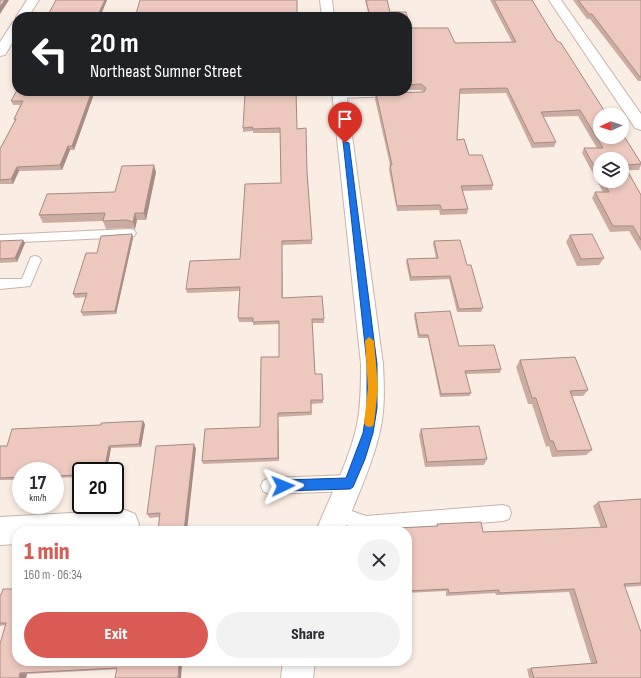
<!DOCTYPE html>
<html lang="en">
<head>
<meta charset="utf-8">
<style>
	:root { --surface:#fff; --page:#f2f2f3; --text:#2b2b33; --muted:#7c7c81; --accent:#d95b53 }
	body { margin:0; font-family:"Sofia Sans Condensed",sans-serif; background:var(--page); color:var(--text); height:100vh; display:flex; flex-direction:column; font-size:15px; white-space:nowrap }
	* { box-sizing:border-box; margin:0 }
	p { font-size:13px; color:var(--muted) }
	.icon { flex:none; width:22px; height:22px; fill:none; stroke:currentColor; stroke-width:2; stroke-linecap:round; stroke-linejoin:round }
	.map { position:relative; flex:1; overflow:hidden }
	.panel { position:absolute; left:12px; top:526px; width:400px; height:140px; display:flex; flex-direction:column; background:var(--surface); border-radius:16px; box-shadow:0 2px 6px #0003 }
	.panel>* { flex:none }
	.guide { position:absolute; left:12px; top:12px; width:400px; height:84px; border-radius:16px; box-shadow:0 2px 6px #0003; background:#202124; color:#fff; overflow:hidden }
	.needle { width:26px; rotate:267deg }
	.fabs { position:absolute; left:593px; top:108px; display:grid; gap:8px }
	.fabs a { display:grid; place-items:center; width:36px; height:36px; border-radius:50%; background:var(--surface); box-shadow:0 2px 6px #0003; font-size:20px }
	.speed { position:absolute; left:12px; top:462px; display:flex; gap:8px; font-size:20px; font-weight:700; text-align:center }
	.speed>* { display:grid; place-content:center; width:52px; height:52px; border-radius:50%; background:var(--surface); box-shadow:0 2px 6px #0003; line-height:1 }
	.speed small { font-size:10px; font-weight:400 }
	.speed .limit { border:2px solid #111; border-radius:6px; background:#fff; color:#111 }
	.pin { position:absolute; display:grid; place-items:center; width:34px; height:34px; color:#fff; margin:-41px -17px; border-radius:50% 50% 50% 0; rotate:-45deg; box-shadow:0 0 4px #0007 }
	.pin .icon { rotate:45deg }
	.me { position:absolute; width:44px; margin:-22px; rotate:88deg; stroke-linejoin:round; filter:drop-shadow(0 0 3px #0008) }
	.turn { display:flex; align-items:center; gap:14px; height:84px; padding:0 12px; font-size:18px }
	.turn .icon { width:52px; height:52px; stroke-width:2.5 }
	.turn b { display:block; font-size:28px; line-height:34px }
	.round { display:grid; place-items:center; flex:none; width:42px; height:42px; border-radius:21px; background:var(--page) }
	.head { display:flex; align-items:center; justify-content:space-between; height:68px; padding:0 12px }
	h1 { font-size:24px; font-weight:800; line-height:30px; color:var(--accent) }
	.action { display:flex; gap:8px; margin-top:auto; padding:8px 12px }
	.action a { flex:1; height:46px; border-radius:24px; background:var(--accent); color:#fff; font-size:16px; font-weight:800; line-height:46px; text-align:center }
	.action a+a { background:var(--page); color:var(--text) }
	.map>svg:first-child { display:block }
</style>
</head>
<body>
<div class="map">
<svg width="641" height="678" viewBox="0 0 641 678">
	<rect width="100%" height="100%" fill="#faede3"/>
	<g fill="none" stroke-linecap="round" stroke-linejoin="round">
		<defs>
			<path id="lane" d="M392 91 395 92 396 94 395 96 339 98 335 95 339 92Z
				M130 229 134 230 136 233 134 236 130 237 0 243V235Z
				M35 256 39 257 41 260 30 286 0 289V279H22L31 257Z
				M350 475 355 478 358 483 355 488 350 491 269 494 263 491 261 486 263 481 269 478Z
				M503 505 509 507 511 513 509 519 503 521 380 531H363L331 520 329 514 331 508 337 506 366 516Z"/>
			<path id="street" d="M27 0H39L28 17H17V19L16 17Z
				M320 0H332L334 17H322Z
				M549 0H561L641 114V130L635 128Z
				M17 21V35L5 55 0 56V42L13 22Z
				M332 91H346L383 364C384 385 385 405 381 426 374 462 357 496 344 531H316C330 496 349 462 357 425 361 405 361 384 361 364Z
				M125 510 135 514 139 524 136 531H17V544L0 545V517Z
				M283 661H315L313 678H281Z"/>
		</defs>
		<!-- lane casing -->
		<use href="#lane" stroke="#c9b4ab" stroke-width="2"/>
		<!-- street casing -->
		<use href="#street" stroke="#c9b4ab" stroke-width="2"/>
		<!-- lane -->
		<use href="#lane" fill="#fff" fill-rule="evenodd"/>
		<!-- street -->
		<use href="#street" fill="#fff" fill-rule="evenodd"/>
	</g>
	<!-- wall -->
	<path fill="#cbaca3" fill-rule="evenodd" d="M56 0H107L100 17H50L49 13Z
		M365 0H387L390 12H406L410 28H448L455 43 512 42 490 0H532L557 41 561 43 607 115H600V137H622V133L641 163V165L639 170H627L641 195V251L629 231 610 232 592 198 595 192H603L582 153 584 148H597L578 116 543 117 556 142 554 147 532 148 506 93 459 94 457 140 464 139 469 155H482L493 185 492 190 462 191 468 209 467 214 440 215 439 210 397 211 389 170 390 165 375 99 376 93 424 92 420 90H407V17H369ZM600 159H622V181H600Z
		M573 0H641V81H638L590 19H587Z
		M17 91H103H95L74 150H70L62 170 19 171 13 184H0V149L15 121 14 119 20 105H13L11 101Z
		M253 93 297 129 307 172 312 244 282 245 283 298 324 319V323H312L315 374 323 400V403L311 404 312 415 278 417 279 461 203 464 202 461 260 427 279 357V324L253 325V322H239L238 318 240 291 187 293 186 289 240 259 281 183 280 133H253V131L243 132V128Z
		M156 172 146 220H137L135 229 130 228 106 229 103 221 43 223 39 215 115 192Z
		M132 234 133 238 116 314 83 316 81 312 86 297 75 298 73 294 97 253Z
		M570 235 604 258 599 265 577 266 566 242Z
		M23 240 25 243 17 262 0 263V241Z
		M434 241 467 265 483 308 481 312H457L449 279 410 281 406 262 407 259 436 258 433 244Z
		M415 313 459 346 501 369 500 373 466 374 471 393 469 396 440 397 428 338H418L414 316Z
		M520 360 588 390 583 396H572L592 450 586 455 552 457 549 446 546 447 532 404H528L516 367Z
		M145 424 141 447 111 448 107 469 80 470 79 477 55 478V471H21V480H0V446H7Z
		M421 429 487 459 484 465 425 467 419 435Z
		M194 444 196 449 159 517 150 518 147 514Z
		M641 499V586L625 587 641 678H529L527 669 531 668 591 663 569 592 496 595 495 593 446 596V591L407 593V531L436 527 437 524 483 532 601 528 593 506 598 502Z
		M0 595 17 661H236V663L27 674 26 678H0L5 625 0 626Z"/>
	<!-- shaded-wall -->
	<path fill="#a58c85" d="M5 0H9L0 14V7Z
		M105 0H107L100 17H97Z
		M92 91H95L74 150 72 146Z
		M68 146 70 150 62 170 60 165Z
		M154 165 156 172 146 220 144 213Z
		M17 167 19 171 13 184 11 179Z
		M135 213 137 220 135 229 133 222Z
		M132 234 133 238 116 314 115 311Z
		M23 240 25 243 17 262 15 258Z
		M278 413V417L279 461 278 458Z
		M143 421 145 424 141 447 139 444Z
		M194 444 196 449 187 531H184Z
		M109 446 111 448 107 469 105 466Z
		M78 468 80 470 79 477 76 475Z
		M179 664 182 665 181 678H178Z
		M20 673 27 674 26 678H19Z"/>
	<!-- building -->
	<path fill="#ecc8be" stroke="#a58c85" d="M0 0H5L0 7Z
		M56 0H105L97 17H51L53 13H49Z
		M140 0H297V17H135Z
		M366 0H387L390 12H406L410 28H448L455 43 516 42 494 0H532L557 41 561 43 607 115H600V137H622V133L641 163V164L624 165 641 195V240L633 226H613L595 192H609L603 181H622V159H600V176L584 148H603L580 110 541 112 556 142 534 143 507 88 460 89 457 140 464 139 469 155H482L493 185 461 186 468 209 442 210 440 205 397 206 390 165H392L376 93 424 92 426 88 421 84 407 85V17H370Z
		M578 0H641V77H640L592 14H589Z
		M17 90V91H92L72 146H68L60 165 17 167 11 179 0 180V149L16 119H14L23 101H11Z
		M254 91H296L297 129 306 128 307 172 312 240 282 241V298L322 296 324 319H312L315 374H322L323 400H311V412L278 413V458L202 461 205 429 260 427 261 357H279V321L253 322V318H238L240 287 186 289 190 261 240 259 245 184 281 183 280 128 252 129 253 127 243 128 245 93H253Z
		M154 165 144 213H135L133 222 127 220 103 221 105 213 39 215 47 194 115 192 122 166Z
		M132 234 115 311 81 312 87 293 73 294 86 253H97L101 236Z
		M592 234 604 258 581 259 570 235Z
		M23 240 15 258 0 259V241Z
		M460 240 467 265H471L483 308 459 309 450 276 411 277 407 259 438 258 434 241Z
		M450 311 459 346 494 345 501 369 465 371 471 393 441 394 428 335H419L415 313Z
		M575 357 588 390 570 391 592 450 557 451 553 441H550L536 398H532L520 360Z
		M143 421 139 444 109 446 105 466 78 468 76 475 55 476V471H21V477L0 478V446H7L12 429 101 425V423Z
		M479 426 487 459 427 462 421 429Z
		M194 444 184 531H158L160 513 147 514 156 446Z
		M641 499V583L624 584 641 632V678H534L531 668 597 663 574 589 499 593V590L449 593 448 589 407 591V531H357V530L438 526 437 524 481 522 483 532 607 527 598 502Z
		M3 589H17V661H234L179 664 178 678H115L117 668 20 673 19 678H0V644L6 623H0V595H1Z"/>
	<!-- route -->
	<path fill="#1a73e8" stroke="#114b97" d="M343 141 349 143 377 364V408L373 433 365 459 353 487 350 489 283 491 279 489 277 486 279 482 283 480 346 478 363 433 367 408V364Z"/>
	<!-- slow -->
	<path fill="#f59e0b" d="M369 337 374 341 378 388 374 423 373 426 369 427 366 426 364 423 368 388 365 341Z"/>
</svg>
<div class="fabs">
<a><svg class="needle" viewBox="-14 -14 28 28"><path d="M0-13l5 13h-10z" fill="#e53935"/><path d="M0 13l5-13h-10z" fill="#7c7c81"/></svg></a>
<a><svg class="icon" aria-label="layers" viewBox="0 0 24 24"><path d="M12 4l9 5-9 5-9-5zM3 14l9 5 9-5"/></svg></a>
</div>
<div class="speed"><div>17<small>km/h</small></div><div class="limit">20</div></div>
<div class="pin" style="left:345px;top:143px;background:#d93025"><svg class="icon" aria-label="arrive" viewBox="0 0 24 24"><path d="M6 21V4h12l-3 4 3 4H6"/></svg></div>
<svg class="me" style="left:283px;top:486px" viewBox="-20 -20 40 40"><path d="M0-17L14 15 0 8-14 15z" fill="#1a73e8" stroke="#fff" stroke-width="4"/></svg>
<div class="guide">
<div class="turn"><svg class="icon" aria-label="left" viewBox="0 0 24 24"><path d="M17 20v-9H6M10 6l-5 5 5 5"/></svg><div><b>20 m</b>Northeast Sumner Street</div></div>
</div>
<section class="panel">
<div class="head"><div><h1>1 min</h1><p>160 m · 06:34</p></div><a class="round"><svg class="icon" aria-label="close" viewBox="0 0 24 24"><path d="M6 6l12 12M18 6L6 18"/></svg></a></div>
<div class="action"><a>Exit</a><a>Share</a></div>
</section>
</div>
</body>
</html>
